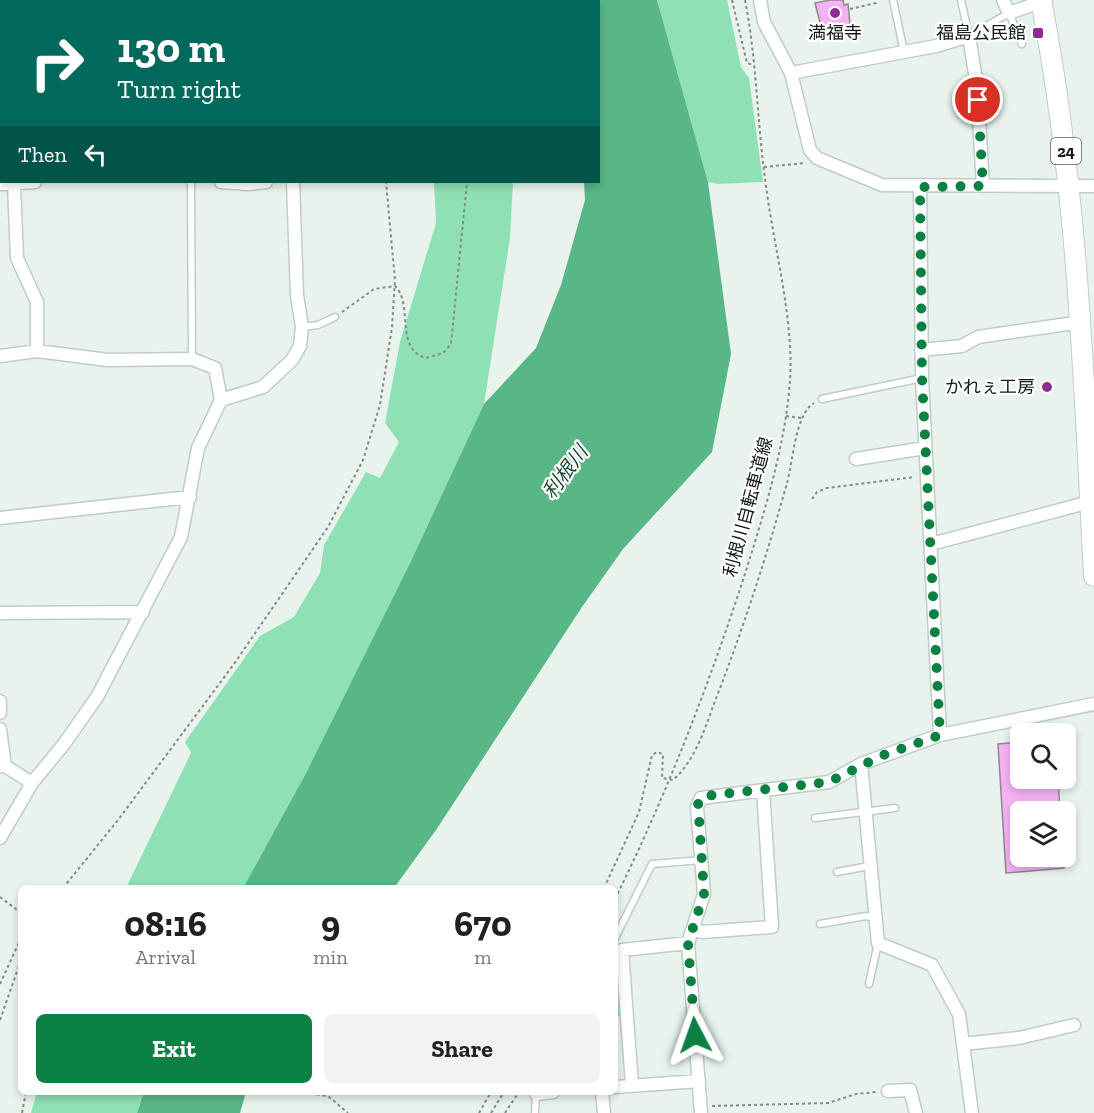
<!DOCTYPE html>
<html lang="en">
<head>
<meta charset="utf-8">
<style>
	:root { --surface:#fff; --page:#f2f2f2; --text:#202124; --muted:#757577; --accent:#0b8043 }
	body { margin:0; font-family:"Zilla Slab","Noto Sans JP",serif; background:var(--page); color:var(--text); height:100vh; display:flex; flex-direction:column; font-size:22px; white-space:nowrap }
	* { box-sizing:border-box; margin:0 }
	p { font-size:20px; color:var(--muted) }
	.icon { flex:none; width:33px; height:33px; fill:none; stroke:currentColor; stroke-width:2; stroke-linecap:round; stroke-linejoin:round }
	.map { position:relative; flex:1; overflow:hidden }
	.sheet { position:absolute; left:18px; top:885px; width:600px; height:210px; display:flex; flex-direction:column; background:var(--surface); border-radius:9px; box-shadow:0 3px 9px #0003 }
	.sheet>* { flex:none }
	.hud { position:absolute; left:0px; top:0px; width:600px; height:183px; box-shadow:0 3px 9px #0003; background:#00695c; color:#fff; overflow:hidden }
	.fabs { position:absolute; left:1010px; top:723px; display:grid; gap:12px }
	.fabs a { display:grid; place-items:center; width:66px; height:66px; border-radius:9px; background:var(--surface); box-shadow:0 3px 9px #0003; font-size:30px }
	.pin { position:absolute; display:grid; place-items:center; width:51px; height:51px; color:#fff; margin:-26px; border:3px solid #fff; border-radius:50%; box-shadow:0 2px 6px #0007 }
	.me { position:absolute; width:66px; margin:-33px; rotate:356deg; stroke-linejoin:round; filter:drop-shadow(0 0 4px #0008) }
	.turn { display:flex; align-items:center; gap:21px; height:126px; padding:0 18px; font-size:27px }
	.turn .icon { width:78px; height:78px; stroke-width:2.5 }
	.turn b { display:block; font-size:42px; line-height:51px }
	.then { display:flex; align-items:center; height:57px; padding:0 18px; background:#0003; gap:12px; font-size:22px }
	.eta { display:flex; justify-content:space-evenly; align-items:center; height:102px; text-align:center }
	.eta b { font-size:36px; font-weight:700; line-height:42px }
	.primary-button { display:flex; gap:12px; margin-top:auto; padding:12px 18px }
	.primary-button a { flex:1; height:69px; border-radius:9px; background:var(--accent); color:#fff; font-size:24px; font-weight:700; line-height:69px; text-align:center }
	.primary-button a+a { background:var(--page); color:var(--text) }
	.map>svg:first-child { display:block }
</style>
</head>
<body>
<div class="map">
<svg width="1094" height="1113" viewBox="0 0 1094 1113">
	<rect width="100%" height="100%" fill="#e7f3ec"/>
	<!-- green -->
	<path fill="#8fe1b5" d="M379 0H477L478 1 380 2Z
		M657 0H727L741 67 749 78 763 182 718 184 708 182Z
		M434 182H513L510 238 484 404 411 561 305 775 243 888H126L191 753 185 742 260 636 294 617 320 573 324 545 366 472 380 478 399 442 385 423 400 342 436 223Z
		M615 975H617L620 1016 615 1017Z
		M37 1092H144L137 1113H31Z"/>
	<!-- water -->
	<path fill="#59b687" d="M545 0H657L708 182 731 354 712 452 623 549 582 607 436 830 394 888H243L305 775 411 561 484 404 536 348 561 285 585 200 584 182H598V2Z
		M144 1092H246L240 1113H137Z"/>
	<!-- building -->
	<path fill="#f4b2f4" stroke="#908790" stroke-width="1.5" d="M830 0H843L844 5 848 4 850 24 822 30 815 3Z
		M1020 742V778H1058L1060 812H1020V856H1063L1064 868 1006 873 998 744Z"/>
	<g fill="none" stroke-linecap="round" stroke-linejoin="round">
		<defs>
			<path id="service" d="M893 0 904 52
				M961 0 969 36 1009 13 1022 44
				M0 54H2
				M191 182 192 359
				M302 327 318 325 335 317
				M822 399 922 378
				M815 818 895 808
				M837 872 869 866
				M820 924 866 916 875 918
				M615 938 652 864 702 860
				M869 984 878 943
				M535 1113 536 1094"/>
			<path id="minor" d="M140 0 147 2
				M760 0 764 22 791 73 810 150 817 158 882 185 1094 186
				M1003 0 1009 13 1046 0
				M232 2 238 0
				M286 2V0
				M0 29H2
				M791 73 936 46 969 36 977 86 983 186
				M221 182 248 184 266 182
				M0 184 35 182
				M14 184 17 258 37 302V351
				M920 187 922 378 940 735
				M921 350 962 346 978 337 1081 322
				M0 356 37 351 108 360 192 359 215 368 221 400 198 448 181 537 97 697 64 744 32 783 0 838
				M221 400 263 387 292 360 300 346 302 327 297 295 293 182
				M856 459 925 448
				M0 518 190 497
				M931 544 1090 502
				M0 613 143 612
				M0 701V713
				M0 729 5 766
				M861 764 878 943 932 965 959 1014 972 1113
				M0 766H5L32 783
				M693 929 702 932 772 927 763 790
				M963 1044 1019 1038 1074 1025
				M632 1085 622 950 688 943
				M615 1087 699 1081
				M888 1091 910 1090 916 1113
				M602 1092 604 1113
				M536 1094 553 1092
				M701 1113 688 943 704 894 697 807 701 798 829 782 861 764 940 735 1094 704"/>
			<path id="primary" d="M1041 0C1078 190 1084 383 1094 576
				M40 2V0
				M0 94 2 91"/>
		</defs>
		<!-- service casing -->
		<use href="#service" stroke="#c0ccc5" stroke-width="9"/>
		<!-- minor casing -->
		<use href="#minor" stroke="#c0ccc5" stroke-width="15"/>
		<!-- primary casing -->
		<use href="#primary" stroke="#c0ccc5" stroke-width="22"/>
		<!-- path -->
		<path stroke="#838b86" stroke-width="2" stroke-dasharray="3 3" stroke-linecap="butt" d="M351 0 352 2
			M732 0 747 63 754 65
			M850 9 876 3 877 0
			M764 167 806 163
			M342 312 374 289 395 286C414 304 394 349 426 358L443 353 451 344 467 182
			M786 416 801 418
			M812 499 817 492 827 488 915 477
			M63 888 118 820 234 664 328 527 363 460 380 405 392 327 395 280 386 182
			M604 888 639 812 652 755 657 752 663 754 662 778 673 780C697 759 706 724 717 696 744 626 767 555 787 483 793 462 795 414 814 403
			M0 897 21 913
			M615 899C666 796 708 687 744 577 764 513 785 448 790 381 794 319 774 248 766 186 757 124 757 61 745 0
			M0 984 21 938
			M0 1020 21 960
			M299 1092 328 1096 348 1113
			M712 1106 828 1103 856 1094 876 1092
			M22 1113 26 1092
			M479 1113 491 1092
			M491 1113 504 1092
			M505 1113 519 1092"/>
		<!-- service -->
		<use href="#service" stroke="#fff" stroke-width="6"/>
		<!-- minor -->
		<use href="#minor" stroke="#fff" stroke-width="12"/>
		<!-- primary -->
		<use href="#primary" stroke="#fff" stroke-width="20"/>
	</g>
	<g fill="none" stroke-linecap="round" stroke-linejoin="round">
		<!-- route -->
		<path stroke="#0b8043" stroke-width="10" stroke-dasharray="0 18" d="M695 1035 688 943 704 894 698 801 706 796 829 782 881 756 940 735 922 378 920 187 983 186 978 100"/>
	</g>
	<!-- markers -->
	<g fill="#8f2c93" stroke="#fff" stroke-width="2">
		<circle cx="835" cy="13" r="6"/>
		<rect x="1032" y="27" width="12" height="12" rx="3"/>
		<circle cx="1047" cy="387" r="6"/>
	</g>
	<g text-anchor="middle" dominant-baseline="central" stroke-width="4.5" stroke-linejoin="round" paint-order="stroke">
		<!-- shield labels -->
		<rect fill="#fff" stroke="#5a5d5c" stroke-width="1.5" x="1051" y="138" width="30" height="26" rx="4.5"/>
		<g font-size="16" font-weight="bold" fill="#141816">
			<text x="1066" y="151">24</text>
		</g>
		<!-- poi labels -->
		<g font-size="18" fill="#141816" stroke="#fff" text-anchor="end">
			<text x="835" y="33" text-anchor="middle">満福寺</text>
			<text x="1026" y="33">福島公民館</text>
			<text x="1035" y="387">かれぇ工房</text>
		</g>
		<!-- street labels -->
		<g font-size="18" fill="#141816" stroke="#fff">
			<text transform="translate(748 507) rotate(-75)">利根川自転車道線</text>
		</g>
		<!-- water labels -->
		<g font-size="20" font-style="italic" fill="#214834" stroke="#fff">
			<text transform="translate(565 472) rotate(-53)">利根川</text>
		</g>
	</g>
</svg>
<div class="fabs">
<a><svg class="icon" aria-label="search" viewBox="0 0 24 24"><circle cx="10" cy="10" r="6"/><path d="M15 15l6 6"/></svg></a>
<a><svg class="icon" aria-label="layers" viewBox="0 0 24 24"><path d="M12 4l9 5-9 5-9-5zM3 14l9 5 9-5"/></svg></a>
</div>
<div class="pin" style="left:978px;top:100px;background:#d93025"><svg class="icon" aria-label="arrive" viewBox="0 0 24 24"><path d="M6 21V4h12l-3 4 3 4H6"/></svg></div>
<svg class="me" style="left:695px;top:1035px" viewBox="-20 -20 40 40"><path d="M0-17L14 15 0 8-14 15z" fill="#0b8043" stroke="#fff" stroke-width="4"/></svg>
<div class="hud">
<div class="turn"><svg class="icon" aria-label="right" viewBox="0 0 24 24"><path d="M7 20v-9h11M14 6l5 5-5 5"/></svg><div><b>130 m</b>Turn right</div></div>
<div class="then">Then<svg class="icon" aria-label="left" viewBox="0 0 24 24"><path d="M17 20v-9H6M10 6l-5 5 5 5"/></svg></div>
</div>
<section class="sheet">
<div class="eta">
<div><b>08:16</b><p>Arrival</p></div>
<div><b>9</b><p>min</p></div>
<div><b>670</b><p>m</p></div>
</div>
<div class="primary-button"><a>Exit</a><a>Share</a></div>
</section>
</div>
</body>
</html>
